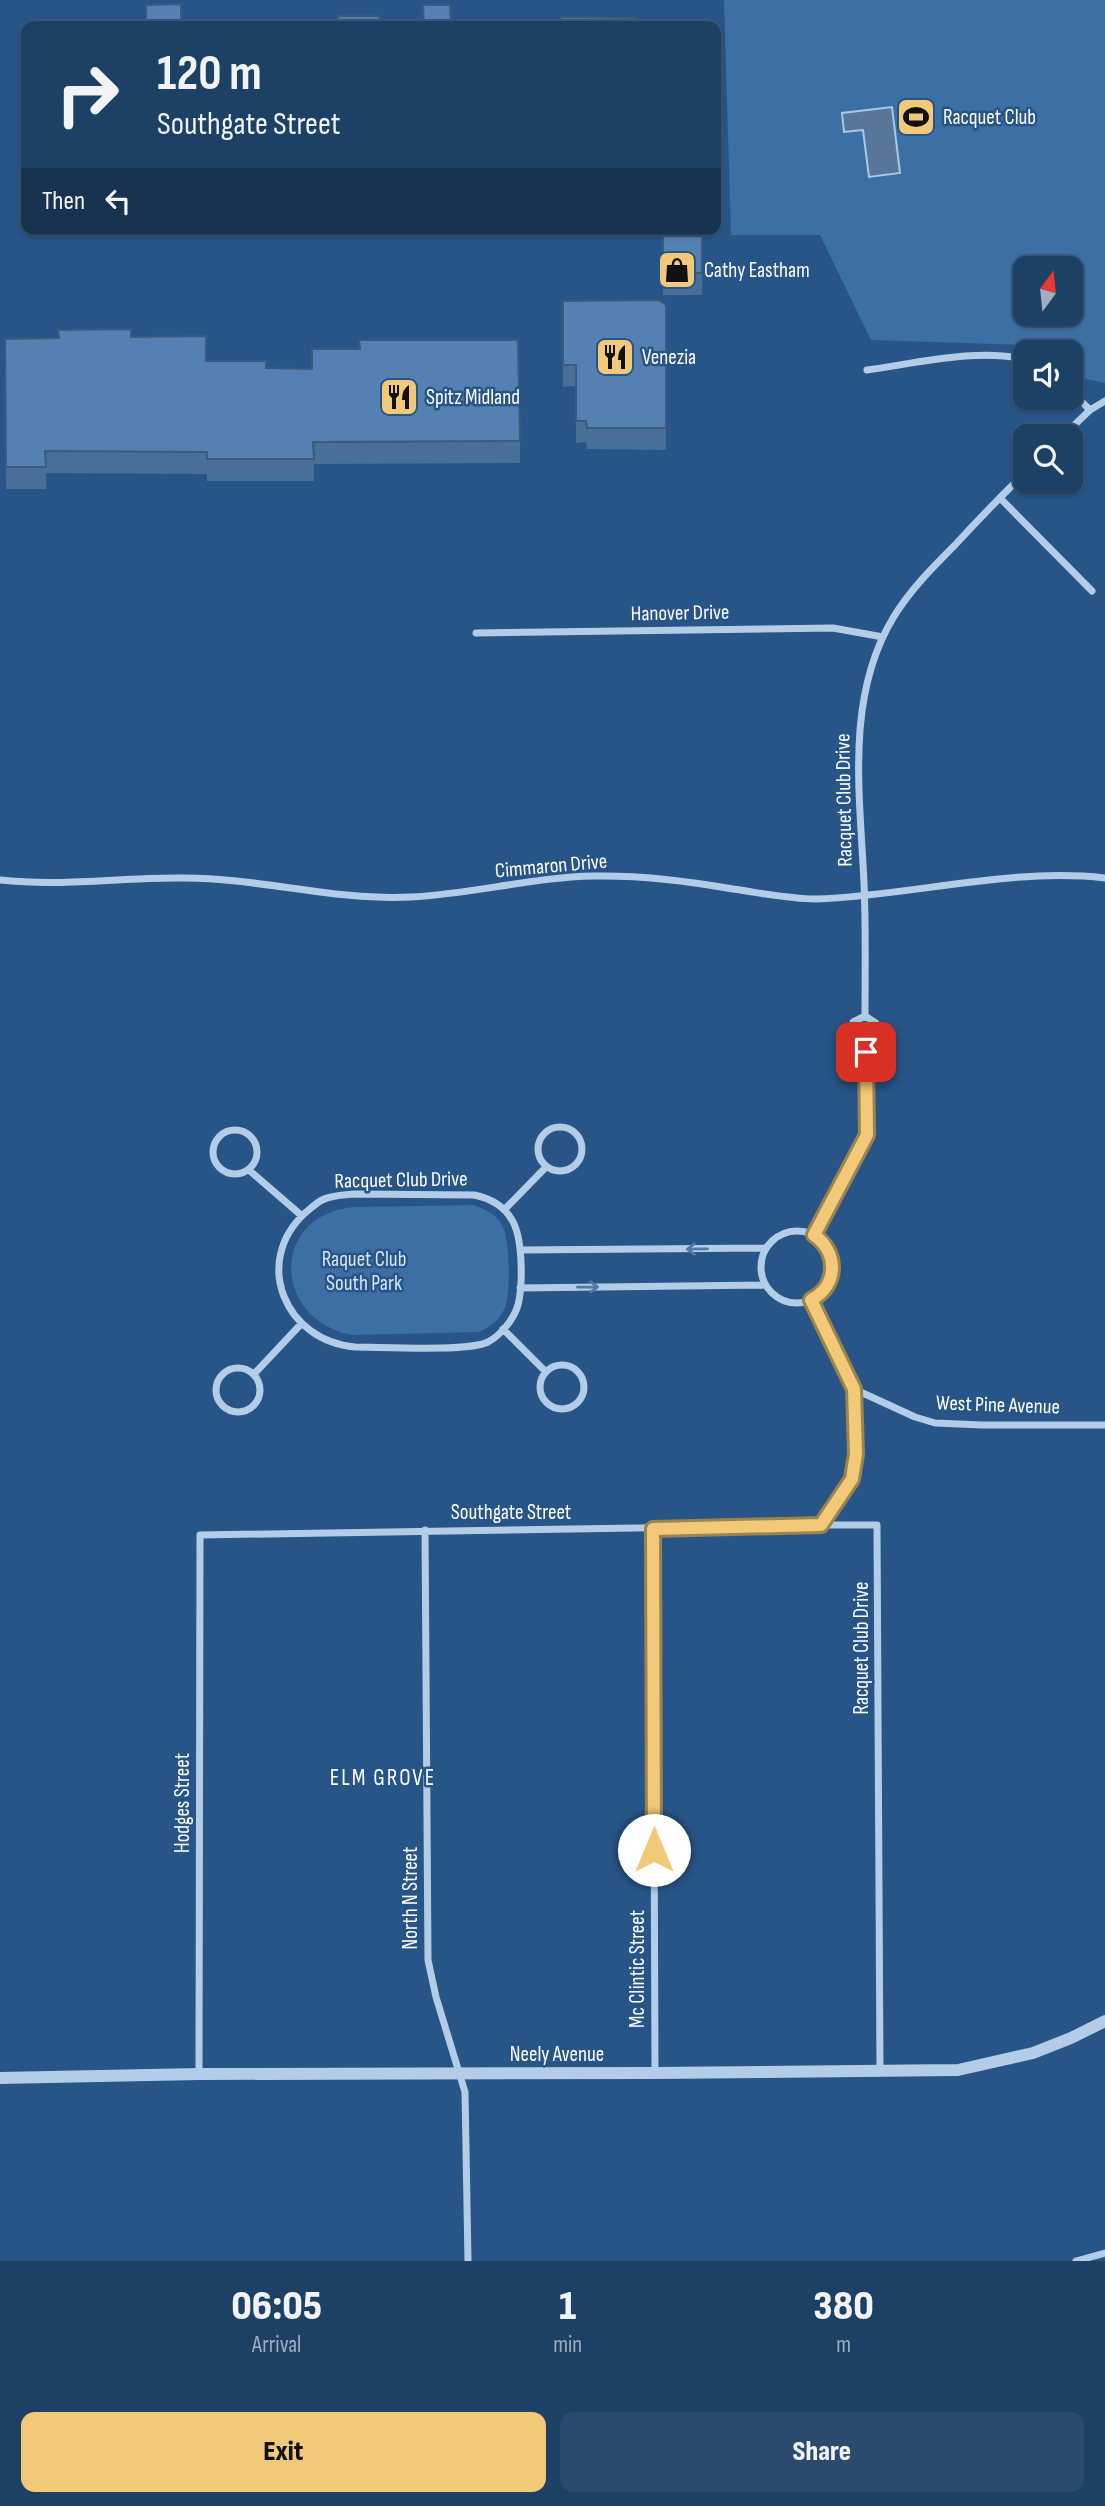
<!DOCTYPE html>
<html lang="en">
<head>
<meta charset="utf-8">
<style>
	:root { --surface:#1d4065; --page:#2a4b6e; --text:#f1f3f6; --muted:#a0afbf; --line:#3b5979; --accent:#f1c978 }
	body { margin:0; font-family:"Sofia Sans Condensed",sans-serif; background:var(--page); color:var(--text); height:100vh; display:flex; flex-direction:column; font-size:26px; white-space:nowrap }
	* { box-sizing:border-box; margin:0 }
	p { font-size:23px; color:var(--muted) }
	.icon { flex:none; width:38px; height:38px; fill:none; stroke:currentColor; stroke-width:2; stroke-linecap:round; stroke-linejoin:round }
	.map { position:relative; height:2261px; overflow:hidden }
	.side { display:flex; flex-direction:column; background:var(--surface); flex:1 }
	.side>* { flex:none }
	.top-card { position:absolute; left:21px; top:21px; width:700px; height:214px; border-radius:14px; box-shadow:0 2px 5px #0004,0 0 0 2px var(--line); background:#1d4065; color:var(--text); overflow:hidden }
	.needle { width:46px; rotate:15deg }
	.tools { position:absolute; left:1013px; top:256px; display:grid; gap:14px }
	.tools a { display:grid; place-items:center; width:70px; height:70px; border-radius:14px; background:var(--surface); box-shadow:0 2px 5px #0004,0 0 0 2px var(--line); font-size:35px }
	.pin { position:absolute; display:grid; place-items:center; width:60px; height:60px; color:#fff; margin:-30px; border-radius:14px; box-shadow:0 4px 10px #0006 }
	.me { position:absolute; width:77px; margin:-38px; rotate:0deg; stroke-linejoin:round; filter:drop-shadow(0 0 5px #0008) }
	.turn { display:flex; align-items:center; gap:24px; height:147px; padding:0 21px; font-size:32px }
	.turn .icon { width:91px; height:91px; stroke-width:2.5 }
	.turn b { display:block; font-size:49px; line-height:60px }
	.then { display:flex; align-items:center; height:66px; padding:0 21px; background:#0003; gap:14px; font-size:26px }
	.eta { display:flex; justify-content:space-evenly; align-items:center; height:119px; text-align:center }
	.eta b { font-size:42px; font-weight:800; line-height:49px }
	.button { display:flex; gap:14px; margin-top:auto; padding:14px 21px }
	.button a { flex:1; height:80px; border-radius:14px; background:var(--accent); color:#111; font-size:28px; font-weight:800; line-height:80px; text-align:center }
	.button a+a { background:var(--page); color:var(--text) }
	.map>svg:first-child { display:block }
</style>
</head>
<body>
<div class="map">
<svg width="1105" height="2261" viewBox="0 0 1105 2261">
	<rect width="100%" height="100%" fill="#275587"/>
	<!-- green -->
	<path fill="#3c6fa4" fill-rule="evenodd" d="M724 0H1105V383L1081 378 1071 368V352H1047L1029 345 871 340 820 235H731ZM1026 268H1071V313H1026Z
		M473 1205C485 1209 498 1215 503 1227 510 1241 511 1297 504 1310 498 1321 490 1327 479 1332L351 1335C269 1317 272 1212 356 1207Z"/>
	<!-- water -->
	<path fill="#57769a" stroke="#a7c8e9" stroke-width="2" d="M892 107 900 173 869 177 863 130 844 132 842 113Z"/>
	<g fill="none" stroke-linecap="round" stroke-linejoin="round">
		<!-- minor -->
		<path stroke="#b3cde8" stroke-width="7" d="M867 370C913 364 981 347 1026 360
			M1071 391 1090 410
			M1063 436 1090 410 1105 401
			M1000 498 1092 591
			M476 633 833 628 883 637
			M0 880C64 887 121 877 184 878 260 878 335 901 411 897 473 894 533 877 594 876 641 875 688 881 733 889 761 893 788 899 816 899 912 896 1009 867 1105 878
			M865 1016C865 972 866 927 864 883 860 794 845 698 893 618 910 590 932 568 955 545 978 520 1001 496 1026 472
			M865 1016 853 1022 854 1047 866 1052
			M865 1016 876 1023 875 1046 866 1052
			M538 1149a22 22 0 1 1 44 0a22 22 0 1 1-44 0Z
			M213 1152a22 22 0 1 1 44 0a22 22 0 1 1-44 0Z
			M249 1170 302 1216
			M354 1194 474 1195C489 1198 504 1206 512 1220 523 1238 523 1285 518 1305 514 1319 501 1335 488 1342 468 1352 382 1347 355 1347 285 1341 252 1262 305 1213 310 1209 316 1203 322 1200 332 1195 344 1195 354 1194Z
			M504 1210 546 1167
			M761 1267a36 36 0 1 1 72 0a36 36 0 1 1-72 0Z
			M814 1235 867 1135 866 1052
			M520 1250 765 1248
			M520 1288 765 1285
			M811 1300 854 1389 855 1453 852 1479 821 1525
			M503 1329 546 1372
			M540 1387a22 22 0 1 1 44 0a22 22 0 1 1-44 0Z
			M216 1390a22 22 0 1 1 44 0a22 22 0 1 1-44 0Z
			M254 1374 301 1324
			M854 1389 915 1417 935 1423 982 1425H1105
			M653 1529 655 2073
			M425 1530 428 1960 436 1997 465 2092 468 2261
			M199 2074 200 1535 821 1525H877L880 2071
			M1076 2261 1105 2253"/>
		<!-- tertiary -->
		<path stroke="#b3cde8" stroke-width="12" d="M0 2078 199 2074 655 2073 958 2070 1033 2053 1071 2038 1105 2021"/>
	</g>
	<!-- wall -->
	<path fill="#486f98" d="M663 229H702V295H663Z
		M563 301 666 305V450L587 449 586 442 576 443V386L563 387Z
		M131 337 206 361 266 368 520 441V463L314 464V481H207V474L46 473V489H6L5 339Z"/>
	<!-- building -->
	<path fill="#5481b1" stroke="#3b5a7c" stroke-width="2" d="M181 4V26H146V5Z
		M423 5H450L451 26H424Z
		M338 16H379V26H338Z
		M561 17 634 18V26H561Z
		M663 229H702V273H663Z
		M659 300 666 305V428H587L586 421H576V365H563V301Z
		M131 329V337L206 336V361H266V368L312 369V349H360L359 340H518L520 441 313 442 314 459H207V452L45 451 46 467H6L5 339 59 338 58 330Z"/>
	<!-- one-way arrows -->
	<defs><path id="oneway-shaft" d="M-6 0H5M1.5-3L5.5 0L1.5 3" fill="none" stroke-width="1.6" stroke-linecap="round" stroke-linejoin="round" transform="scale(1.75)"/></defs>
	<g stroke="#5179a4">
		<use href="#oneway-shaft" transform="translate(697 1249) rotate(179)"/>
		<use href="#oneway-shaft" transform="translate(588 1287) rotate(-1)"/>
	</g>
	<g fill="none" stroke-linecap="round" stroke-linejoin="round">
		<defs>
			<path id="route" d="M654 1850 653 1529 821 1525 852 1479 856 1454 854 1389 811 1300C839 1285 838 1252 814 1235L867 1135 866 1052"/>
		</defs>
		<!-- route casing -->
		<use href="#route" stroke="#9d834e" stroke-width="18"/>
		<!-- route -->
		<use href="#route" stroke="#f1c978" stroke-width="12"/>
	</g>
	<!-- icons -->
	<defs>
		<symbol id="stadium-square" viewBox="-11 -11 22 22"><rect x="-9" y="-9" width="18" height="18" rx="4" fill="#f1c978" stroke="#275587"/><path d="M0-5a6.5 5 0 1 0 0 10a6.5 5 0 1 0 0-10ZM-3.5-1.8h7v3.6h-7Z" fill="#111"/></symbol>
		<symbol id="shop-square" viewBox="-11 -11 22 22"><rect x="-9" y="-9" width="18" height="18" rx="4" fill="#f1c978" stroke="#275587"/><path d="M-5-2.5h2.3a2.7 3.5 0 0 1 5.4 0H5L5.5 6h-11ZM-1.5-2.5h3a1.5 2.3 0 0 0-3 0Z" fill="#111"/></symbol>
		<symbol id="restaurant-square" viewBox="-11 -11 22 22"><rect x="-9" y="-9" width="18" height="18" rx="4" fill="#f1c978" stroke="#275587"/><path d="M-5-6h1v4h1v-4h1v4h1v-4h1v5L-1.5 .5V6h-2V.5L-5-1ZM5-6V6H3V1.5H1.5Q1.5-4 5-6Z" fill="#111"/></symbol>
	</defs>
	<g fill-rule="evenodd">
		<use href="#stadium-square" x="894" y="95" width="44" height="44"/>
		<use href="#shop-square" x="655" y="248" width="44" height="44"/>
		<use href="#restaurant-square" x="593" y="335" width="44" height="44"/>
		<use href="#restaurant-square" x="377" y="375" width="44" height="44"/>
	</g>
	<g text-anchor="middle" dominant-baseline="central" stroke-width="5" stroke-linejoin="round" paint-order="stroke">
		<!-- poi labels -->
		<g font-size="21" fill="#fff" stroke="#275587" text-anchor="start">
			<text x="943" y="117">Racquet Club</text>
			<text x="704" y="270">Cathy Eastham</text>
			<text x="642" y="357">Venezia</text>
			<text x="426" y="397">Spitz Midland</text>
		</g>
		<!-- street labels -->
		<g font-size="21" fill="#fff" stroke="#275587">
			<text transform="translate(680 613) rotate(-1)">Hanover Drive</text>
			<text transform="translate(844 800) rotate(-91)">Racquet Club Drive</text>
			<text transform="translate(551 866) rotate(-5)">Cimmaron Drive</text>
			<text transform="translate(401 1180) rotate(-1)">Racquet Club Drive</text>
			<text transform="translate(998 1405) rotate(2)">West Pine Avenue</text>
			<text x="511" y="1512">Southgate Street</text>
			<text transform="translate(861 1648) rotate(-90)">Racquet Club Drive</text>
			<text transform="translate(182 1803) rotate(-90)">Hodges Street</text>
			<text transform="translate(410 1898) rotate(-90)">North N Street</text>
			<text transform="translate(637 1969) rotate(-90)">Mc Clintic Street</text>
			<text x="557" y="2054">Neely Avenue</text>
		</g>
		<!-- park labels -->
		<g font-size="21" fill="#d7e6f7" stroke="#275587">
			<text x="364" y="1259">Raquet Club<tspan x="364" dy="24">South Park</tspan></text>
		</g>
		<!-- neighbourhood labels -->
		<g font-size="23" letter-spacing="2" fill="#fff" stroke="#275587">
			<text x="383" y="1778">ELM GROVE</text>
		</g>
	</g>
</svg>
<div class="tools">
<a><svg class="needle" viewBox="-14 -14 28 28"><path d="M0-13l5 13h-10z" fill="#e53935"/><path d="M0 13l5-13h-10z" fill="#a0afbf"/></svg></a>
<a><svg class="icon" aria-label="sound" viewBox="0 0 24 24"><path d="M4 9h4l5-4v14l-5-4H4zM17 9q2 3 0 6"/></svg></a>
<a><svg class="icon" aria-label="search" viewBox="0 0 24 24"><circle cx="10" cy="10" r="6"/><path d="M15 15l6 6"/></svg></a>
</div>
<div class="pin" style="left:866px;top:1052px;background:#d93025"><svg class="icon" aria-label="arrive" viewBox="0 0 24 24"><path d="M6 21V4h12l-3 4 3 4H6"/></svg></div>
<svg class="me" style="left:654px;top:1850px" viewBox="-20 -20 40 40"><circle r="19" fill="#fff"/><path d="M0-13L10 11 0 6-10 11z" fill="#f1c978"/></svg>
<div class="top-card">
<div class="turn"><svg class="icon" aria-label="right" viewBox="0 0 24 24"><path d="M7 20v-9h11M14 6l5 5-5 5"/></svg><div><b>120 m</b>Southgate Street</div></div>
<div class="then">Then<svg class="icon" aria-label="left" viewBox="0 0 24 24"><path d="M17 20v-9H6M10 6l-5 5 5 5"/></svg></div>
</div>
</div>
<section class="side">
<div class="eta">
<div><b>06:05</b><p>Arrival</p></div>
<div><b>1</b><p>min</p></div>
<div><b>380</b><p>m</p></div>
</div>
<div class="button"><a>Exit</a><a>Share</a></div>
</section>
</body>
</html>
